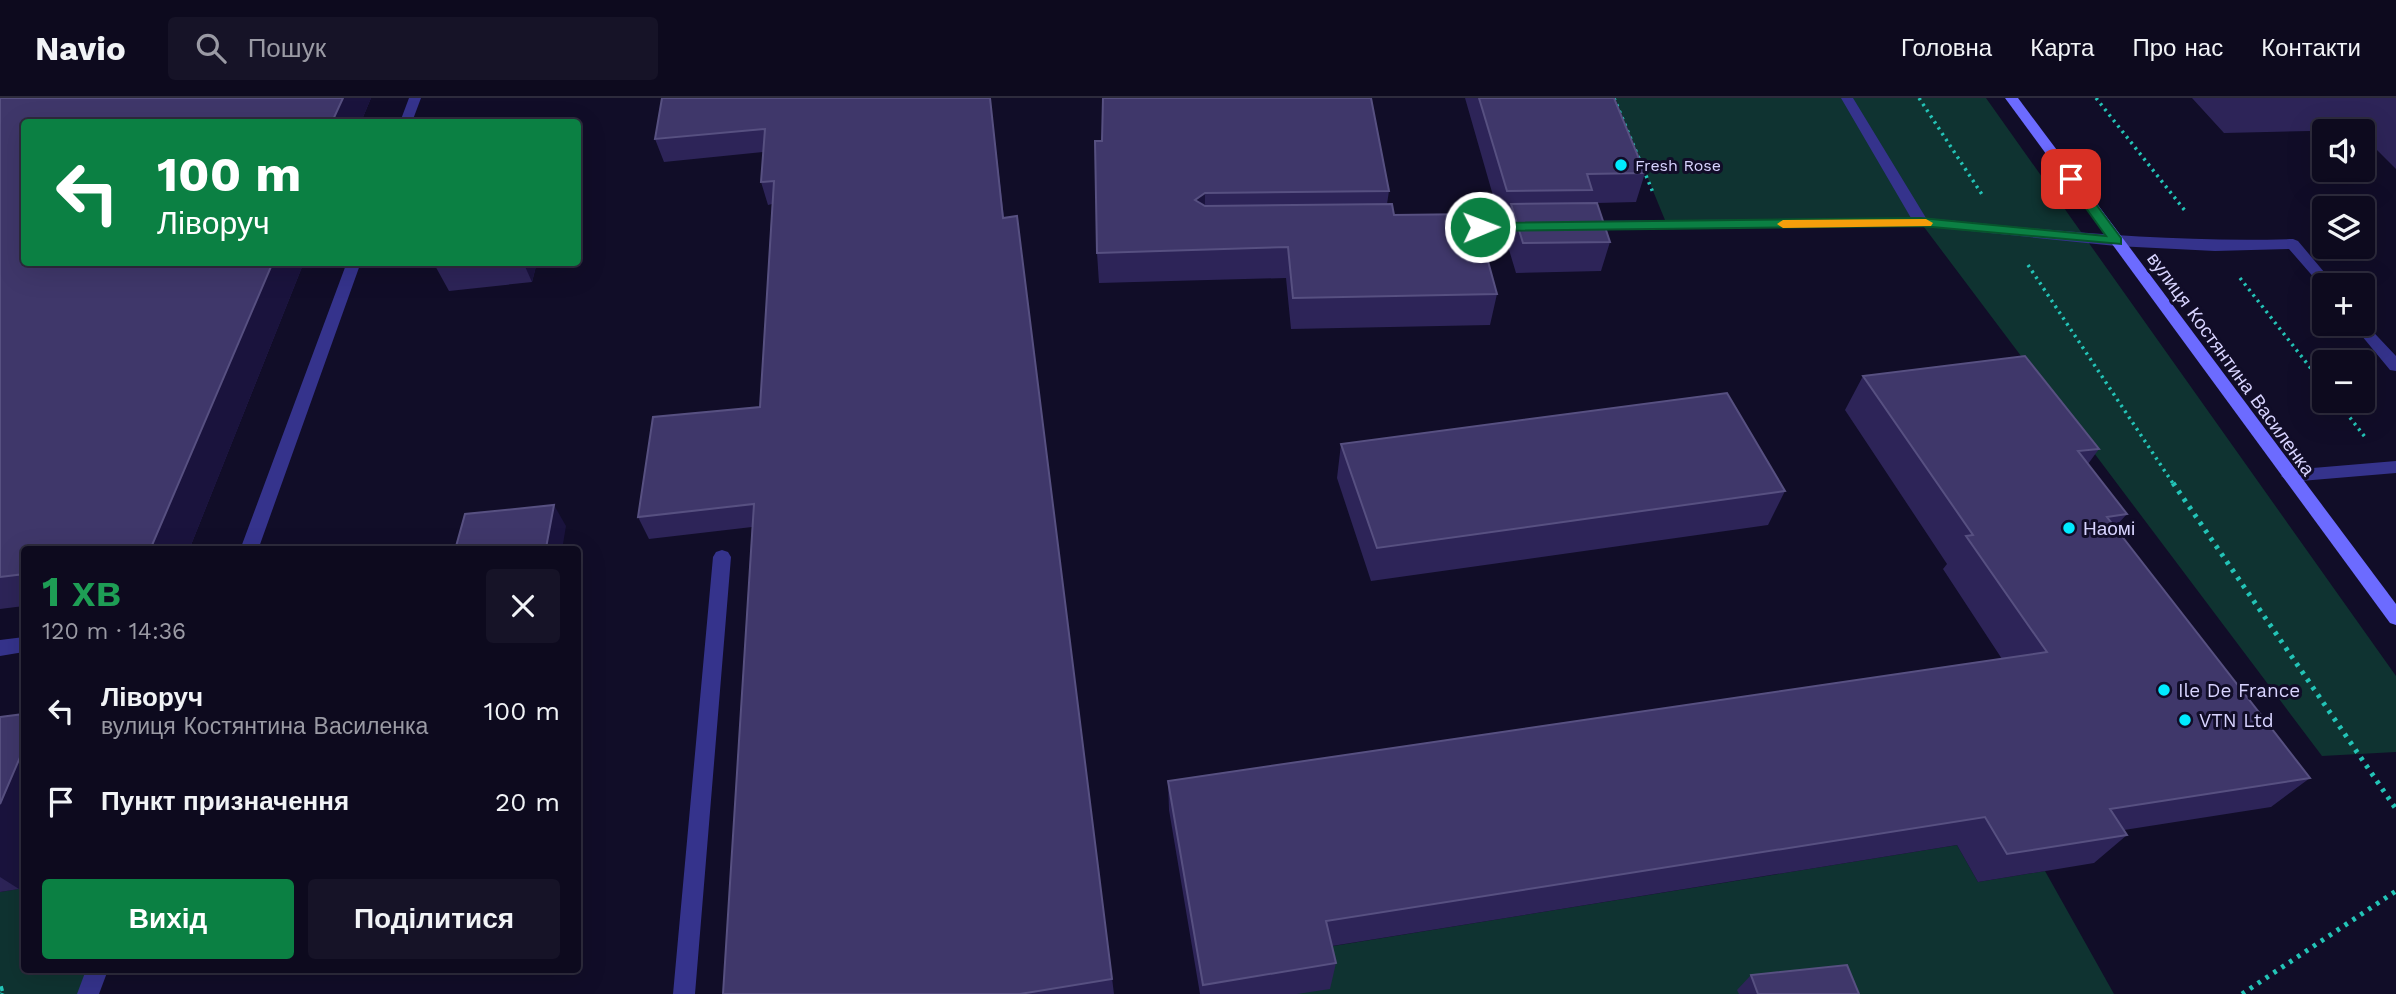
<!DOCTYPE html>
<html lang="uk">
<head>
<meta charset="utf-8">
<style>
	:root { --surface:#0d0a1e; --page:#161327; --text:#f1f3f6; --muted:#9a9aa4; --line:#2d2b3c; --accent:#0b8043 }
	body { margin:0; font-family:"Work Sans",sans-serif; background:var(--page); color:var(--text); height:100vh; display:flex; flex-direction:column; font-size:26px; white-space:nowrap }
	* { box-sizing:border-box; margin:0 }
	p { font-size:23px; color:var(--muted) }
	.icon { flex:none; width:38px; height:38px; fill:none; stroke:currentColor; stroke-width:2; stroke-linecap:round; stroke-linejoin:round }
	.map { position:relative; flex:1; overflow:hidden }
	.drawer { position:absolute; left:21px; top:448px; width:560px; height:427px; display:flex; flex-direction:column; background:var(--surface); border-radius:7px; box-shadow:0 7px 28px #0002,0 0 0 2px var(--line) }
	.drawer>* { flex:none }
	.hud { position:absolute; left:21px; top:21px; width:560px; height:147px; border-radius:7px; box-shadow:0 7px 28px #0002,0 0 0 2px var(--line); background:#0b8043; color:#fff; overflow:hidden }
	.controls { position:absolute; left:2312px; top:21px; display:grid; gap:14px }
	.controls a { display:grid; place-items:center; width:63px; height:63px; border-radius:7px; background:var(--surface); box-shadow:0 7px 28px #0002,0 0 0 2px var(--line); font-size:35px }
	.pin { position:absolute; display:grid; place-items:center; width:60px; height:60px; color:#fff; margin:-30px; border-radius:14px; box-shadow:0 4px 10px #0006 }
	.me { position:absolute; width:77px; margin:-38px; rotate:89deg; stroke-linejoin:round; filter:drop-shadow(0 0 5px #0008) }
	.turn { display:flex; align-items:center; gap:24px; height:147px; padding:0 21px; font-size:32px }
	.turn .icon { width:91px; height:91px; stroke-width:2.5 }
	.turn b { display:block; font-size:49px; line-height:60px }
	.round { display:grid; place-items:center; flex:none; width:74px; height:74px; border-radius:7px; background:var(--page) }
	.headline { display:flex; align-items:center; justify-content:space-between; height:119px; padding:0 21px }
	h1 { font-size:42px; font-weight:700; line-height:52px; color:#1e9e55 }
	.cta { display:flex; gap:14px; margin-top:auto; padding:14px 21px }
	.cta a { flex:1; height:80px; border-radius:7px; background:var(--accent); color:#fff; font-size:28px; font-weight:700; line-height:80px; text-align:center }
	.cta a+a { background:var(--page); color:var(--text) }
	ul { padding:0; list-style:none }
	li { display:flex; align-items:center; gap:21px; height:91px; padding:0 21px }
	li div { flex:1 }
	li b { display:block; font-size:26px }
	li em { font-style:normal }
	header { display:flex; align-items:center; gap:42px; box-sizing:border-box; height:98px; padding:0 35px; background:var(--surface); border-bottom:2px solid var(--line) }
	header strong { font-size:33px }
	nav { display:flex; gap:38px; margin-inline-start:auto; font-size:24px }
	.search { width:490px; height:63px; background:var(--page); display:flex; align-items:center; gap:18px; box-sizing:border-box; padding:0 24px; border-radius:7px; color:var(--muted); font-size:26px }
	.map>svg:first-child { display:block }
</style>
</head>
<body>
<header>
<strong>Navio</strong>
<div class="search"><svg class="icon" aria-label="search" viewBox="0 0 24 24"><circle cx="10" cy="10" r="6"/><path d="M15 15l6 6"/></svg>Пошук</div>
<nav><a>Головна</a><a>Карта</a><a>Про нас</a><a>Контакти</a></nav>
</header>
<div class="map">
<svg width="2396" height="896" viewBox="0 0 2396 896">
	<rect width="100%" height="100%" fill="#110d28"/>
	<!-- green -->
	<path fill="#0f3331" d="M1615 0H1986L2396 578V654L2322 658 1921 125 1667 127Z
		M1957 747 1978 784 2045 773 2114 896H1297L1321 850Z
		M24 790V872H97L88 896H0V794Z"/>
	<g fill="none" stroke-linecap="round" stroke-linejoin="round">
		<!-- path-far1 -->
		<path stroke="#23c4b7" stroke-width="3.5" stroke-dasharray="2.5 4.5" stroke-linecap="butt" d="M1614 0 1654 97
			M1919 0 1983 98
			M2096 0 2186 114
			M2028 167 2174 387
			M2240 180 2324 287
			M2337 303 2365 339"/>
		<!-- path -->
		<path stroke="#23c4b7" stroke-width="5" stroke-dasharray="3.5 6" stroke-linecap="butt" d="M2173 385 2396 711
			M0 891 4 890 2 896
			M2242 896 2396 793"/>
		<!-- lane -->
		<path fill="#35338c" fill-rule="evenodd" d="M409 0H421L412 24H400Z
			M1841 0H1853L1926 120C2048 132 2170 145 2293 141L2298 143 2335 187H2324L2323 190 2289 151 2215 153 2116 148 1921 128 1581 131 1574 127 1581 123 1911 120Z
			M1529 124 1534 125V131L1455 133 1448 129 1455 125Z
			M347 164H361L258 452H240Z
			M2362 222 2396 258V273L2390 272 2352 226H2362Z
			M2396 363V375L2289 384 2281 378 2289 372Z
			M722 452 728 454 731 459 695 896H673L713 459 716 454Z
			M24 539V554L0 558V542Z
			M86 872H108L99 896H77Z"/>
		<!-- secondary -->
		<path fill="#6c6bff" fill-rule="evenodd" d="M2005 0H2018L2396 506V527L2390 525Z"/>
	</g>
	<!-- wall -->
	<path fill="#2d2458" d="M0 0H371L361 24 24 164H304L189 452H24V508L0 511Z
		M990 0 1004 120 1017 118 1114 896H723L752 429 649 441 638 419 760 309 772 106 768 107 761 84 763 54 664 64 655 41Z
		M1465 0H1614L1645 75 1636 104 1597 105 1610 144 1601 173 1516 175 1504 135 1507 122H1500Z
		M2192 0H2396V71L2362 37V33H2358L2357 32 2224 35Z
		M1102 43 1389 93 1387 106 1394 117 1497 196 1490 227 1291 231 1286 180 1099 185 1097 155Z
		M433 164H537L532 184 449 193Z
		M1863 278 2099 351 2088 366 2127 416 2115 429 2310 680 2271 709 2124 732 2127 737 2094 765 1978 784 1957 747 1332 848 1336 865 1330 891 1297 896H1200L1169 712 1168 683 2002 561 1943 471 1947 466 1845 312Z
		M1341 346 1785 393 1768 427 1371 483 1337 380Z
		M0 619 19 791 0 794Z
		M1751 877 1859 896H1739L1737 892Z"/>
	<!-- shaded-wall -->
	<path fill="#1a133d" d="M343 0H371L361 24H332Z
		M1205 95V125L1195 102Z
		M273 164H304L189 452H150Z
		M523 164H537L532 184Z
		M554 407 566 428 562 452H547L546 450Z
		M24 650V779L19 791 0 779V706Z"/>
	<!-- building -->
	<path fill="#3f376a" stroke="#575081" stroke-width="2" d="M0 0H343L332 24H24V164H273L150 452H24V476L0 479Z
		M662 0H990L1003 120 1017 118 1112 881 1020 896H723L754 406 638 419 653 319 760 309 774 83 761 84 765 31 655 41Z
		M1103 0H1371L1389 93 1205 95 1195 102 1205 108 1392 106 1394 117 1475 116 1497 196 1293 200 1288 149 1097 155 1095 43H1102Z
		M1479 0H1614L1645 75 1587 76 1592 92 1507 93Z
		M1597 105 1610 144 1523 145 1511 106Z
		M2025 258 2099 351 2078 353 2127 416 2107 419 2310 680 2110 711 2127 737 2007 756 1985 719 1326 823 1336 865 1203 887 1168 683 2047 554 1966 438 1973 437 1863 278Z
		M1727 295 1785 393 1377 450 1341 346Z
		M554 407 546 450 528 452H455L465 416Z
		M24 616V650L0 706V619Z
		M1847 867 1859 896H1758L1751 877Z"/>
	<!-- route -->
	<path fill="#0b8043" stroke="#07532c" stroke-width="2" d="M2071 77 2075 78 2121 140V146L1921 128 1480 133 1473 129 1480 125 1921 120 2106 138 2065 81Z"/>
	<!-- slow -->
	<path fill="#f59e0b" d="M1926 121 1933 125 1931 128 1783 130 1777 126 1783 122Z"/>
	<!-- markers -->
	<g fill="#00ebff" stroke="#110d28" stroke-width="2.5">
		<circle cx="1621" cy="67" r="7"/>
		<circle cx="2069" cy="430" r="7"/>
		<circle cx="2164" cy="592" r="7"/>
		<circle cx="2185" cy="622" r="7"/>
	</g>
	<g text-anchor="middle" dominant-baseline="central" stroke-width="6" stroke-linejoin="round" paint-order="stroke">
		<!-- far-poi labels -->
		<g font-size="16" fill="#d8d4ff" stroke="#110d28" text-anchor="start">
			<text x="1635" y="67">Fresh Rose</text>
		</g>
		<!-- street labels -->
		<g font-size="19" fill="#d8d4ff" stroke="#110d28">
			<text transform="translate(2231 266) rotate(54)">вулиця Костянтина Василенка</text>
		</g>
		<!-- poi labels -->
		<g font-size="19" fill="#d8d4ff" stroke="#110d28" text-anchor="start">
			<text x="2083" y="430">Наомі</text>
			<text x="2178" y="592">Ile De France</text>
			<text x="2199" y="622">VTN Ltd</text>
		</g>
	</g>
</svg>
<div class="controls">
<a><svg class="icon" aria-label="sound" viewBox="0 0 24 24"><path d="M4 9h4l5-4v14l-5-4H4zM17 9q2 3 0 6"/></svg></a>
<a><svg class="icon" aria-label="layers" viewBox="0 0 24 24"><path d="M12 4l9 5-9 5-9-5zM3 14l9 5 9-5"/></svg></a>
<a>+</a>
<a>−</a>
</div>
<div class="pin" style="left:2071px;top:81px;background:#d93025"><svg class="icon" aria-label="arrive" viewBox="0 0 24 24"><path d="M6 21V4h12l-3 4 3 4H6"/></svg></div>
<svg class="me" style="left:1480px;top:129px" viewBox="-20 -20 40 40"><circle r="17" fill="#0b8043" stroke="#fff" stroke-width="3"/><path d="M0-11L8 9 0 5-8 9z" fill="#fff"/></svg>
<div class="hud">
<div class="turn"><svg class="icon" aria-label="left" viewBox="0 0 24 24"><path d="M17 20v-9H6M10 6l-5 5 5 5"/></svg><div><b>100 m</b>Ліворуч</div></div>
</div>
<section class="drawer">
<div class="headline"><div><h1>1 хв</h1><p>120 m · 14:36</p></div><a class="round"><svg class="icon" aria-label="close" viewBox="0 0 24 24"><path d="M6 6l12 12M18 6L6 18"/></svg></a></div>
<ul>
<li><svg class="icon" aria-label="left" viewBox="0 0 24 24"><path d="M17 20v-9H6M10 6l-5 5 5 5"/></svg><div><b>Ліворуч</b><p>вулиця Костянтина Василенка</p></div><em>100 m</em></li>
<li><svg class="icon" aria-label="arrive" viewBox="0 0 24 24"><path d="M6 21V4h12l-3 4 3 4H6"/></svg><div><b>Пункт призначення</b></div><em>20 m</em></li>
</ul>
<div class="cta"><a>Вихід</a><a>Поділитися</a></div>
</section>
</div>
</body>
</html>
